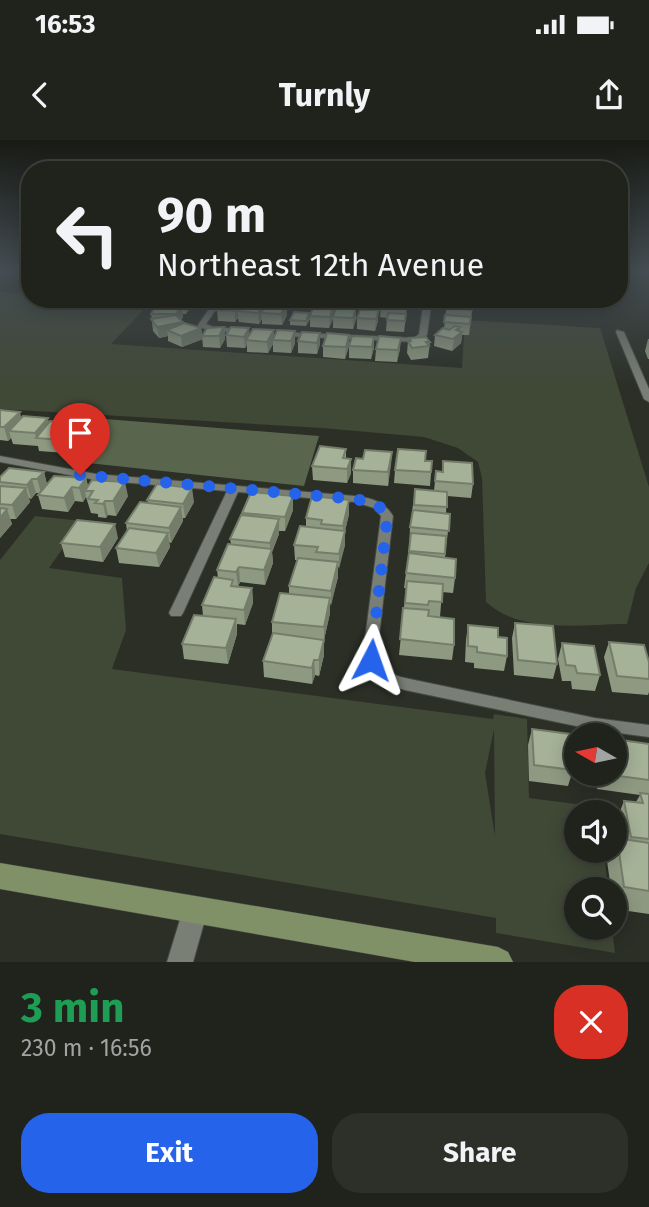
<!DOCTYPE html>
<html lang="en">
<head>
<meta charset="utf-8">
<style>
	:root { --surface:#20231c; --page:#2d2f29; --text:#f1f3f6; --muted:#a2a4a3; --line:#3d403b; --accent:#2563eb }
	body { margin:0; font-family:"Fira Sans",sans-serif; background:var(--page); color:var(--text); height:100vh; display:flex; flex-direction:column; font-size:26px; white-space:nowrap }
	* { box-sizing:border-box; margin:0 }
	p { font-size:23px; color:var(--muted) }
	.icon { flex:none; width:38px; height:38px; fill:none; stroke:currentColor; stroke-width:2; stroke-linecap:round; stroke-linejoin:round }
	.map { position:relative; height:822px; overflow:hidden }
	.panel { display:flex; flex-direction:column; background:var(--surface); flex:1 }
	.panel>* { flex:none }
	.top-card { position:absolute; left:21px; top:21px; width:607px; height:147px; border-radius:28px; box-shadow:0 4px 18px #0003,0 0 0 2px var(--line); background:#20231c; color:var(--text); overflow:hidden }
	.needle { width:46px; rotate:279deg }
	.buttons { position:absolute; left:564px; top:583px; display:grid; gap:14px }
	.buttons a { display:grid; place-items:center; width:63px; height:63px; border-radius:50%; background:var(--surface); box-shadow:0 4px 18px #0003,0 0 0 2px var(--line); font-size:35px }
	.pin { position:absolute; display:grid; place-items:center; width:60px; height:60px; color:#fff; margin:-72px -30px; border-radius:50% 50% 50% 0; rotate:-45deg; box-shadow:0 0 7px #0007 }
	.pin .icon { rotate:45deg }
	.me { position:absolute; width:77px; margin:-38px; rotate:4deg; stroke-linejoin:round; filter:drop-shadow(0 0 5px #0008) }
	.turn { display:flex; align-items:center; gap:24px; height:147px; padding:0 21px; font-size:32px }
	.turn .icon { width:91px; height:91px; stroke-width:2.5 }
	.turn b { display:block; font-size:49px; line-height:60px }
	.round { display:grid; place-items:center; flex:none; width:74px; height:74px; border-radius:28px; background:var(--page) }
	.headline { display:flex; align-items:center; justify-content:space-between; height:119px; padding:0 21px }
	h1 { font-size:42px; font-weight:700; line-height:52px; color:#1e9e55 }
	.cta { display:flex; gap:14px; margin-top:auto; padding:14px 21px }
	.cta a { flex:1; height:80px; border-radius:28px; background:var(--accent); color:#fff; font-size:28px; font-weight:700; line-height:80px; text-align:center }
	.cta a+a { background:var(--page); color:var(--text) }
	.status { display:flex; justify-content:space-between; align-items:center; height:49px; padding:0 35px; background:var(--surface); direction:ltr }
	.status svg { height:19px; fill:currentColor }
	header { display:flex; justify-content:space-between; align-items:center; height:91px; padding:0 21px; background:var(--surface); font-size:32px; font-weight:700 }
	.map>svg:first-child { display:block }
</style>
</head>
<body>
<div class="status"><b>16:53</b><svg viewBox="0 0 49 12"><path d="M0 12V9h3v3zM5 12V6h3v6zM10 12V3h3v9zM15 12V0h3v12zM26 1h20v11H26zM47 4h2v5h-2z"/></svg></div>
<header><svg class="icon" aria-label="back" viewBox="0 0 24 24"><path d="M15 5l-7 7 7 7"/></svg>Turnly<svg class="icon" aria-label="share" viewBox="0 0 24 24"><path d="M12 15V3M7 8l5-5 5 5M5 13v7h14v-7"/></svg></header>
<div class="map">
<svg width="649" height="822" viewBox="0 0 649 822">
	<rect width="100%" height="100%" fill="#2b2f26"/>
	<!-- green -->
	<path fill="#404836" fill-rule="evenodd" d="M0 152 30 154V159L152 161 111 204 462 228 465 180 600 188 649 347V423L636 448 627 484C582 484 522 495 486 462L482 338 478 322 458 308 424 297 322 288 0 269Z
		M35 376 82 381 49 428 122 438 126 490 112 529 493 579 494 574 527 579 529 658 599 667V672H576V710L604 711 608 749H576V788H612L615 813 496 793V778L0 694V420ZM494 589 495 695V696L485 633Z"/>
	<!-- water -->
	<path fill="#59654c" d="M105 279 319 296 304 346 69 321Z"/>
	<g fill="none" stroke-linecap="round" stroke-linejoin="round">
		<defs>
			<path id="minor" d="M216 159H223L206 184 213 187 245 189H248V193L212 191 199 187 198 185Z
				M424 159H432L427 195 416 202 281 196 277 194 281 192 414 198 419 194Z
				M617 190 624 192 649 249V262L644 259 616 192Z
				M0 316 96 334 355 356C371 358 384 361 393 376L377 514C381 528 391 535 405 538L595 578 649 585V597L595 590 405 550C384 544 368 537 363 514L381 376 374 368 355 362 238 352 183 473 181 476H171L169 473 227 351 96 340 0 322Z"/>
			<path id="tertiary" d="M195 757 204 760 208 769 193 822H167L186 760Z"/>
			<path id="secondary" d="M0 723 498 807 508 812 513 822H415L0 749Z"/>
		</defs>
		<!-- minor casing -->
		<use href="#minor" stroke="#464a43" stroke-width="2"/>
		<!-- tertiary casing -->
		<use href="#tertiary" stroke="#464a43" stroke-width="2"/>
		<!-- secondary casing -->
		<use href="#secondary" stroke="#464a43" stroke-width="1"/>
		<!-- minor -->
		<use href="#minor" fill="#7a7f75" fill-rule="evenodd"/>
		<!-- tertiary -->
		<use href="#tertiary" fill="#7a7f75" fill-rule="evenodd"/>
		<!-- secondary -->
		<use href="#secondary" fill="#809168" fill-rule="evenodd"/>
	</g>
	<!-- wall -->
	<path fill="#8e9982" d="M23 132H30V142H28Z
		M161 159H203L202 161 191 160V167L186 174H183V177L181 180 184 184 201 188 203 199 182 207 168 201V196L159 198 153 191 151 174 159 166V162Z
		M228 159H256L254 163H256V159H304L302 165H287V175L282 185 262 184V179L259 184 239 182 238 178 235 182 218 181 217 170 228 162Z
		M348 159V167L356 179 353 189 333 188V179L329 188 310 187V176L326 166Z
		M383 159H409L407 168 404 192 386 191 387 178 380 177 381 166Z
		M445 159H466V162L473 163 469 195H462L461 203 452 211 434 206 435 195 444 189 446 170H444Z
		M360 170 378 181 375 191 357 189V178Z
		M310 179 306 186 290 185V180Z
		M224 187 225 199 220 208 203 207 202 196Z
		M274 190V198L277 190 295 203 291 213 273 212V204L268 213 247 212V205L245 208 227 207 226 195H249Z
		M320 193V204L317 214 298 213V201Z
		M349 195V206L345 219 323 217V206Z
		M374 197V208L371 219 349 218V206Z
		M409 198 430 202 428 218 411 220 407 213 408 201H409Z
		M648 199H649V219H648L645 211Z
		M376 209H400L397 222 375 221Z
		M0 270 21 277 49 283H76L79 296 66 313 39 311 38 306 13 304 11 298 8 301 0 300Z
		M346 309V318L351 319V333L347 343 313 340 312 326Z
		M392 312 388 346 353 343V330L363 319Z
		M425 321H432L430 346 394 343 395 330Z
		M443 321 473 344 471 358 447 356 446 373 450 374 445 417 455 438 453 453 442 452 440 477 454 505 452 520 399 515 406 448H404L406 433 409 413 410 387 415 349 434 351 436 331 442 332Z
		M44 332 47 344 86 338 88 346 128 356 116 376 108 375 106 378 98 377V374L91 373 86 357 83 362 75 361 68 372 42 369 38 355 40 353H36L31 359 29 358 30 362 16 379H10L12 384 0 398V337Z
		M293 356V370L285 391H279V394L272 412 273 423 265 445 240 442 238 447 252 448 253 463 245 485 237 484V494L228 524 184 519 182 504 203 476 202 465 218 438 217 430 231 404 230 399 242 375V373Z
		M147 360 194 362 185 378H183V381L171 403 169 402 170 407 159 427 119 423 116 408 127 391 126 383 148 363Z
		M349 360V374L345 391V405L338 429V437L330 466V473L324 500V515L319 536 315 535 312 544 264 537 263 521 272 495V482L289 454V446L297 420H295L294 405 306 387V378Z
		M118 398 103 422 65 417 61 403Z
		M515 483 557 524 553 539 514 535 512 498Z
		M468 485 498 497 507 516 504 531 474 528V523L465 522 466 500Z
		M609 502 649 522V552L648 555 612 552 604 517Z
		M562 503 600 535 595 551 572 549 571 541H562L558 519Z
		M532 589 573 630 568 646 529 641 528 605Z
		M649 604V774L614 769V749H611L607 721 612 710H614V704L617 698 622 699 618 676 624 661 636 662 640 655 597 649 595 634H614Z"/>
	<!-- shaded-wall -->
	<path fill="#747d6a" d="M25 132H30V135L28 134 30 142H28Z
		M188 159H191V167L186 174 185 163Z
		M264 163V173H261L262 179 259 184 258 173Z
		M287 164V175L282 185 281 174Z
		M239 165 240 171H238V178L235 182V171Z
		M334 165V176L329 188 330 177Z
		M182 166 183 177 179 183 183 182 185 193 167 190 168 196 159 198 157 187 177 183 176 174Z
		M356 168V179L353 189V178Z
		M379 170 378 181 375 191 376 179Z
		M309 173 310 179 306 186V181Z
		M224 187 225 199 220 208 219 196Z
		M460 187V194L462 192 461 203 452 211 456 190Z
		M201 188 203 199 182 207 181 196Z
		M249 188 250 200H246L247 205 245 208 244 197Z
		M274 190V200H273V204L268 213 267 202Z
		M295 191V203L291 213V201Z
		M320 193V204L317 214V203Z
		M349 195V206L345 219 346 207Z
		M374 197V208L371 219 372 207Z
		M401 198 400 209 397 222 398 210Z
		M20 272 23 285 9 291 11 298 8 301 4 287Z
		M48 278 51 291 36 298 35 293Z
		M76 283 79 296 66 313 62 300Z
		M392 312 391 325 388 346V332Z
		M351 319V333L347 343V329Z
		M44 332 47 346 41 353 37 339Z
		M86 338 89 351H85L86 357 83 362 79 348Z
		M32 339 36 353 31 359 27 345Z
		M125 342 128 356 116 376 113 361Z
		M72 347 75 361 68 372 64 358Z
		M26 348 30 362 16 379 12 365Z
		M192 348 194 362 185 378 183 364Z
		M293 356V370L285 391V377Z
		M349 360V374L345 391V405L339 429V414L343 398V386Z
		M105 361 108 375 106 378 103 364Z
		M181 367 183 381 171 403 169 388Z
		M7 369 12 384 0 398V378Z
		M279 379V394L272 412 273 423 265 445 264 430 270 414V403Z
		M115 384 118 398 103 422 100 407Z
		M168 393 170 407 159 427 156 413Z
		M338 422V437L331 466V451Z
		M239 427 240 442 238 447 236 432Z
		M252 448 253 463 245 485 244 470Z
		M330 458V473L324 500V515L319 536V520L324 502V487Z
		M236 479 237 494 228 524 226 508Z
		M314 520 315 535 312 544V528Z"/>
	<!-- building -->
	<path fill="#a5b297" stroke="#747d6a" stroke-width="2" d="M161 159H188L185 163 159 162Z
		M329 159H347L345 165H334L330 177 310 176 314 165 326 166Z
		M383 159H390L407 160 405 168 381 166Z
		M228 161 239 165 235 171 217 170 222 164Z
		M447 161 473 163 472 170 446 168Z
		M244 162 264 163 258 173 238 171Z
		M267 163 287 164 281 174 261 173Z
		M155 166H182L176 174H151Z
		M336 167 356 168 353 178 333 177Z
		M360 170H379L376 179 357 178Z
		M294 172 309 173 306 181 290 180Z
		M388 173 406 174 405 181 387 180Z
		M176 175 183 182 157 187 151 179Z
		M445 175 471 177 470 184 444 182Z
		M184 183 201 188 181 196 167 190Z
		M455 186 460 187 456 190 462 192 453 199 435 195 443 188 449 190Z
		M224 187 219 196H202L207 188Z
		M231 187 249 188 244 197 226 195Z
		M253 189 274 190 267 202 246 200Z
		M277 190 295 191 291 201 273 200Z
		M302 192 320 193 317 203 298 201Z
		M327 193 349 195 346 207 323 206Z
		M352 196 374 197 372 207 349 206Z
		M379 196 401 198 398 210 376 209Z
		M426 197 430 202H426L429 206 412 208 408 201H411L409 198Z
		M0 270 20 272 4 287H0Z
		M23 276 48 278 35 293 9 291Z
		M50 281 76 283 62 300 36 298Z
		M320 306 346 309 343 318 351 319 347 329 312 326Z
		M398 309 426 311 425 321H432L431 332 395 330Z
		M365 310 392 312 388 332 353 330 356 318 363 319Z
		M443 321 472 323 473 344 435 341 436 331 443 332Z
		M9 328 44 332 37 339H32L27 345 0 342V337Z
		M54 336 86 338 79 348 72 347 64 358 38 355Z
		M92 340 125 342 113 361H105L103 364 95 363 98 360 88 359 93 351H85Z
		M157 344 192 348 183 364 147 360Z
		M0 346 26 348 12 365 0 364Z
		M415 349 447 352V367L414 365Z
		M251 352 293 356 285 377 242 373Z
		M312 356 349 360 343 386 321 384 322 380 306 378Z
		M140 362 181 367 169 388 126 383Z
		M0 368 7 369 0 378Z
		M413 370 450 374 449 391 410 387Z
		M241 375 279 379 270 403 230 399Z
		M77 380 115 384 100 407 61 403Z
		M300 386 345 391 339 414 316 412 318 407 294 405Z
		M129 388 168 393 156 413 116 408Z
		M411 393 446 396 445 414 409 411Z
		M228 404 272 409 264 430 239 427 236 432 217 430Z
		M409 413 456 419 455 438 406 433Z
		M298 418 338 422 331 451 289 446Z
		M214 437 233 440 231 446 252 448 244 470 202 465Z
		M407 441 443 444 442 462 429 461 428 465 405 463Z
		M280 453 330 458 324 487 272 482Z
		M403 468 429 470 428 476 454 479V505L400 499Z
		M194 475 236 479 226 508 182 504Z
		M515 483 553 486 557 524 518 520Z
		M468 485 498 488V497L507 498V516L477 512V507L468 506Z
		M273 493 324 500 319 520H314L312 528 263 521Z
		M609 502 644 505 649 522V539L617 536Z
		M562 503 594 506 600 535 577 533 575 526 566 525Z
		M532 589 570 594 573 630 534 625Z
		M614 599 649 604V640L604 634H614Z
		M640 653 649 654V699L631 697 624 661 643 663Z
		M617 698 649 703V751L624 747Z"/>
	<!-- sky -->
	<linearGradient id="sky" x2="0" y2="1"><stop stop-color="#181a15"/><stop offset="0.53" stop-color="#444d52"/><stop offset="1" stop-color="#444d52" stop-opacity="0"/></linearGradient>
	<rect width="649" height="247" fill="url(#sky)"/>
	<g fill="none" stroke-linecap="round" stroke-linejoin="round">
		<!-- route -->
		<path stroke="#2563eb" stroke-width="12" stroke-dasharray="0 21.6" d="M80 335 355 359C370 362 385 364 387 381L371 520"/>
	</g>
</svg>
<div class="buttons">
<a><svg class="needle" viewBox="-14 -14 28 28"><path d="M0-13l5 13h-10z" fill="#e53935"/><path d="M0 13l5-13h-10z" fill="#a2a4a3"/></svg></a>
<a><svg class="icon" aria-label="sound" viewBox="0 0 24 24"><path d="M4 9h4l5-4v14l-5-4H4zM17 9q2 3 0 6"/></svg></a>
<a><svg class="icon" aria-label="search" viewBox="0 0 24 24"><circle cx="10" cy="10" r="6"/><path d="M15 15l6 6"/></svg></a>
</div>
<div class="pin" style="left:80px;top:335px;background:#d93025"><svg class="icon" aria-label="arrive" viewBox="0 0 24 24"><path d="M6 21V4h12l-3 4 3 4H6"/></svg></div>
<svg class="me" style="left:371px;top:520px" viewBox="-20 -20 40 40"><path d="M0-17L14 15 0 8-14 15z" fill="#2563eb" stroke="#fff" stroke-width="4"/></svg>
<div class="top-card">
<div class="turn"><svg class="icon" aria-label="left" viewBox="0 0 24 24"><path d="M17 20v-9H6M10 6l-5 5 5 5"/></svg><div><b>90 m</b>Northeast 12th Avenue</div></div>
</div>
</div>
<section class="panel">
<div class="headline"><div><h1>3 min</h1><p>230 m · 16:56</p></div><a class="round" style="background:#d93025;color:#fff"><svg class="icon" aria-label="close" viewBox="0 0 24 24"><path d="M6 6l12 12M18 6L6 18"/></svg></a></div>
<div class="cta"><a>Exit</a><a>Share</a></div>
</section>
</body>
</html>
